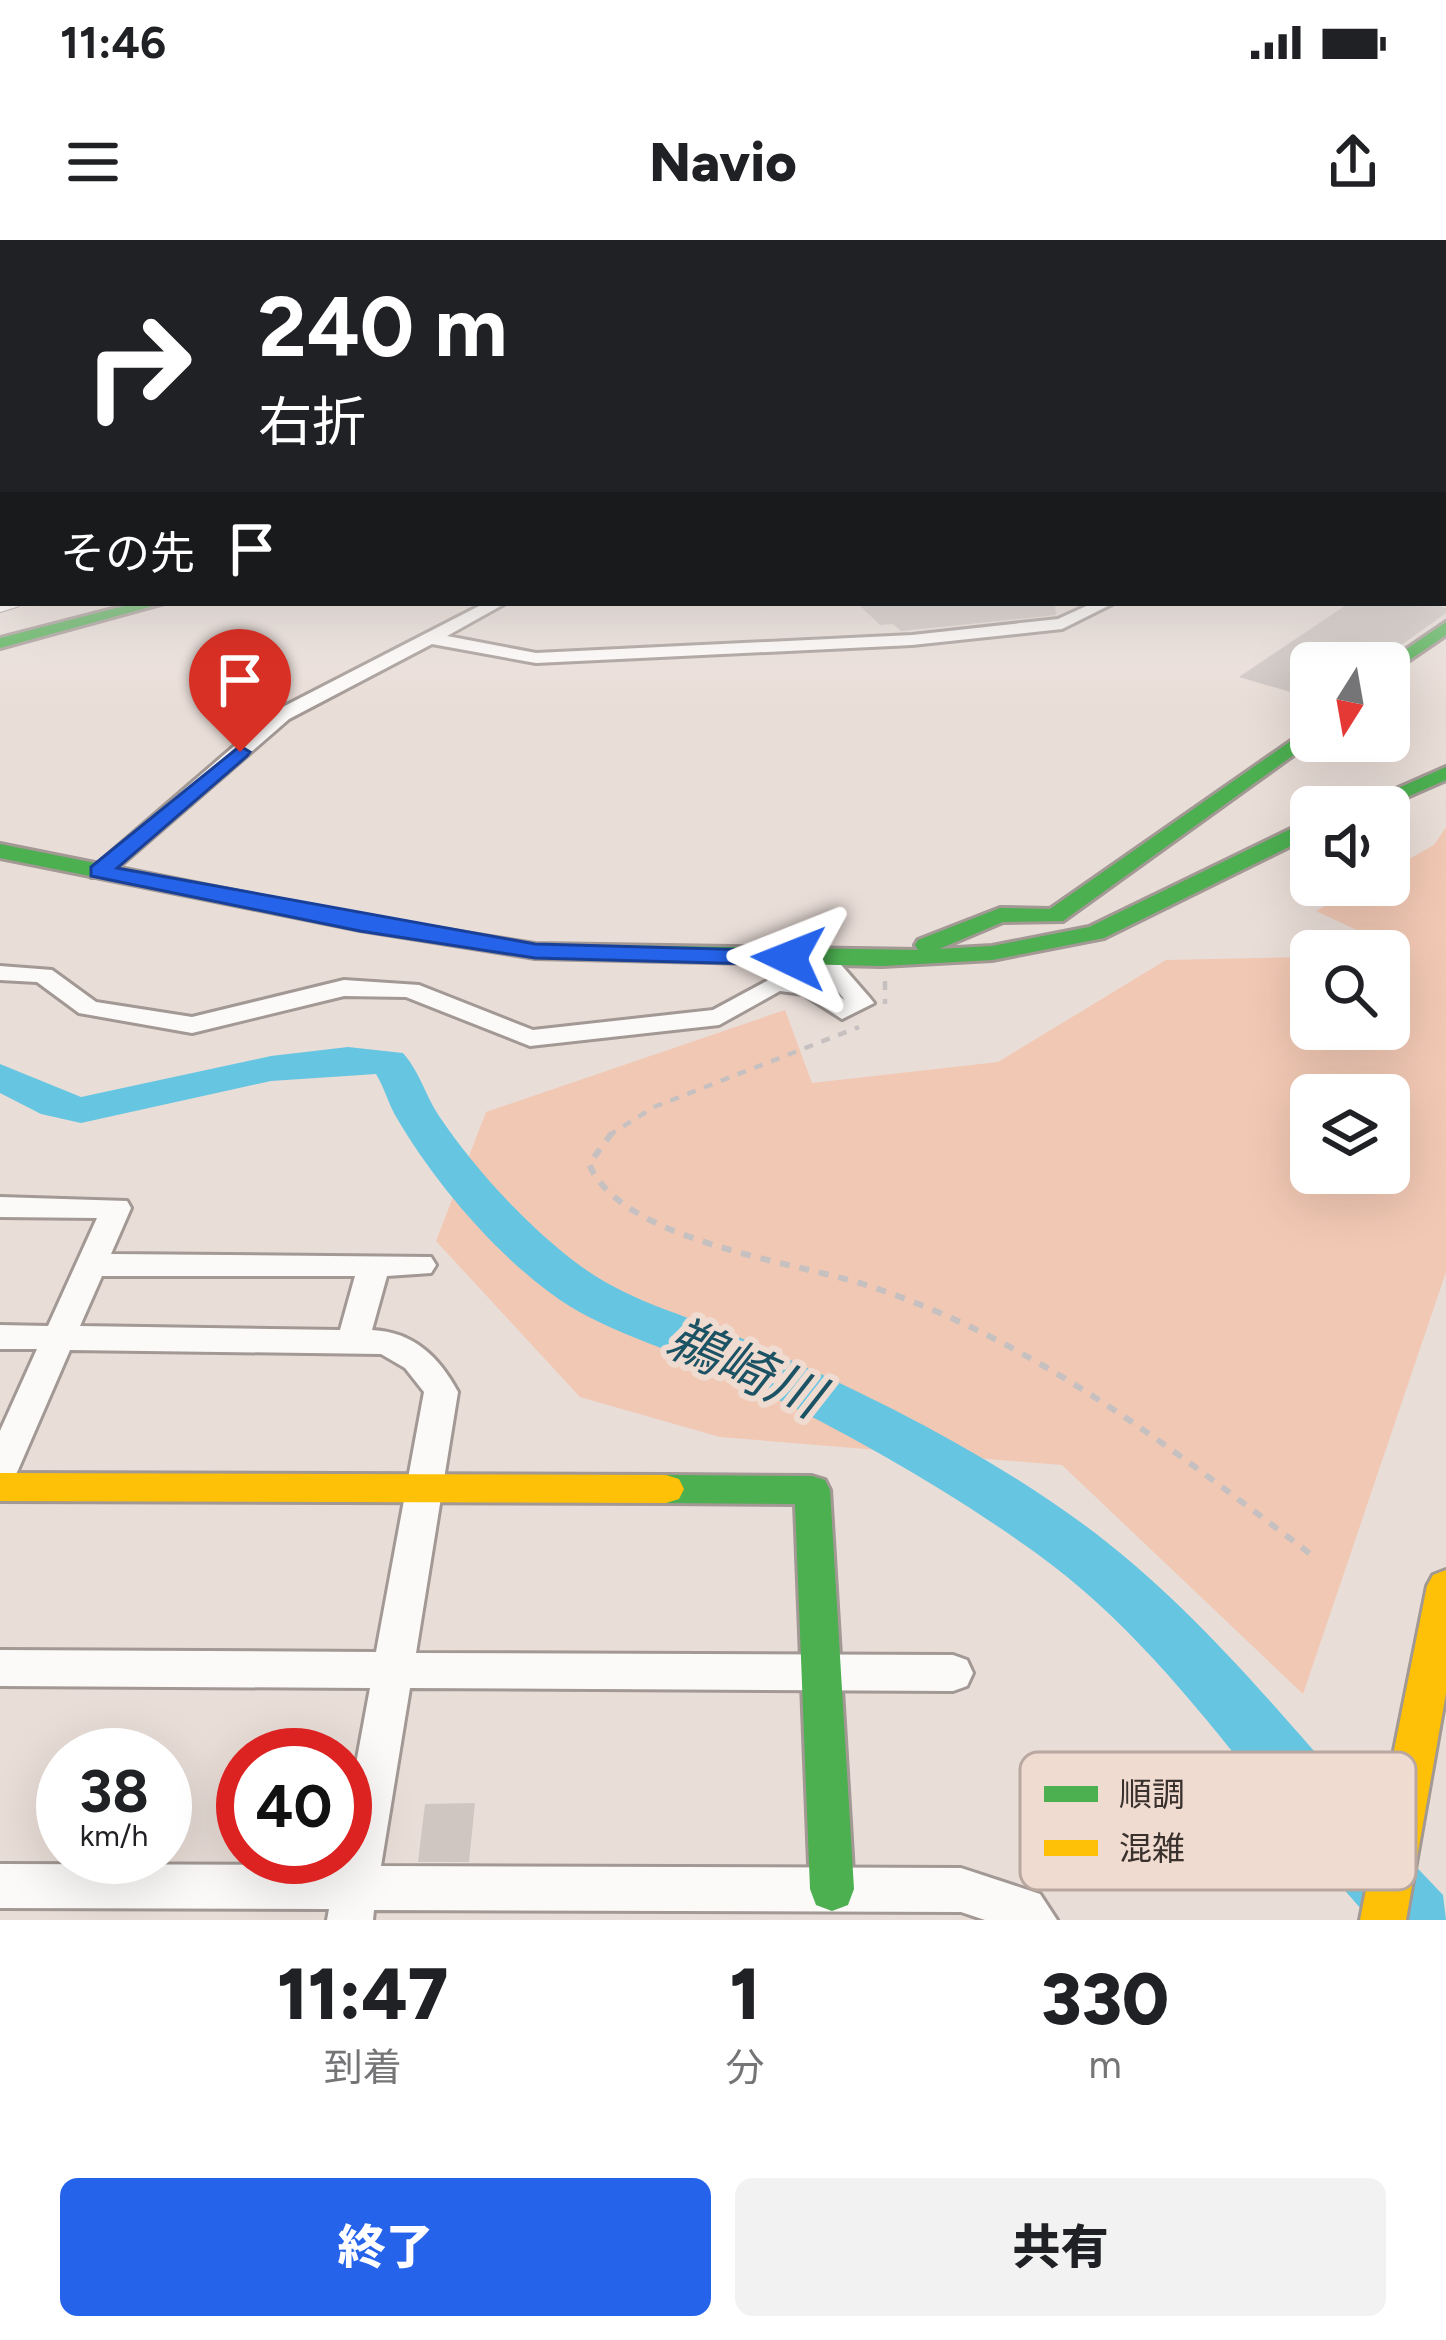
<!DOCTYPE html>
<html lang="ja">
<head>
<meta charset="utf-8">
<style>
	:root { --surface:#fff; --page:#f2f2f2; --text:#202124; --muted:#757577; --accent:#2563eb }
	body { margin:0; font-family:Figtree,"Noto Sans JP",sans-serif; background:var(--page); color:var(--text); height:100vh; display:flex; flex-direction:column; font-size:45px; white-space:nowrap }
	* { box-sizing:border-box; margin:0 }
	p { font-size:39px; color:var(--muted) }
	.icon { flex:none; width:66px; height:66px; fill:none; stroke:currentColor; stroke-width:2; stroke-linecap:round; stroke-linejoin:round }
	.map { position:relative; height:1680px; overflow:hidden }
	.side { display:flex; flex-direction:column; background:var(--surface); flex:1 }
	.side>* { flex:none }
	.banner { position:absolute; left:0px; top:0px; width:1446px; height:366px; box-shadow:0 12px 48px #0002; background:#202124; color:#fff; overflow:hidden }
	.needle { width:78px; rotate:191deg }
	.fabs { position:absolute; left:1290px; top:402px; display:grid; gap:24px }
	.fabs a { display:grid; place-items:center; width:120px; height:120px; border-radius:18px; background:var(--surface); box-shadow:0 12px 48px #0002; font-size:60px }
	.speed { position:absolute; left:36px; top:1488px; display:flex; gap:24px; font-size:60px; font-weight:700; text-align:center }
	.speed>* { display:grid; place-content:center; width:156px; height:156px; border-radius:50%; background:var(--surface); box-shadow:0 12px 48px #0002; line-height:1 }
	.speed small { font-size:30px; font-weight:400 }
	.speed .limit { border:18px solid #d22; background:#fff; color:#111 }
	.pin { position:absolute; display:grid; place-items:center; width:102px; height:102px; color:#fff; margin:-123px -51px; border-radius:50% 50% 50% 0; rotate:-45deg; box-shadow:0 0 12px #0007 }
	.pin .icon { rotate:45deg }
	.me { position:absolute; width:132px; margin:-66px; rotate:272deg; stroke-linejoin:round; filter:drop-shadow(0 0 9px #0008) }
	.turn { display:flex; align-items:center; gap:42px; height:252px; padding:0 60px; font-size:54px }
	.turn .icon { width:156px; height:156px; stroke-width:2.5 }
	.turn b { display:block; font-size:84px; line-height:102px }
	.then { display:flex; align-items:center; height:114px; padding:0 60px; background:#0003; gap:24px; font-size:45px }
	.eta { display:flex; justify-content:space-evenly; align-items:center; height:204px; text-align:center }
	.eta b { font-size:72px; font-weight:800; line-height:84px }
	.primary-button { display:flex; gap:24px; margin-top:auto; padding:24px 60px }
	.primary-button a { flex:1; height:138px; border-radius:18px; background:var(--accent); color:#fff; font-size:48px; font-weight:800; line-height:138px; text-align:center }
	.primary-button a+a { background:var(--page); color:var(--text) }
	.status { display:flex; justify-content:space-between; align-items:center; height:84px; padding:0 60px; background:var(--surface); direction:ltr }
	.status svg { height:33px; fill:currentColor }
	header { display:flex; justify-content:space-between; align-items:center; height:156px; padding:0 60px; background:var(--surface); font-size:54px; font-weight:800 }
	.map>svg:first-child { display:block }
</style>
</head>
<body>
<div class="status"><b>11:46</b><svg viewBox="0 0 49 12"><path d="M0 12V9h3v3zM5 12V6h3v6zM10 12V3h3v9zM15 12V0h3v12zM26 1h20v11H26zM47 4h2v5h-2z"/></svg></div>
<header><svg class="icon" aria-label="menu" viewBox="0 0 24 24"><path d="M4 6h16M4 12h16M4 18h16"/></svg>Navio<svg class="icon" aria-label="share" viewBox="0 0 24 24"><path d="M12 15V3M7 8l5-5 5 5M5 13v7h14v-7"/></svg></header>
<div class="map">
<svg width="1446" height="1680" viewBox="0 0 1446 1680">
	<rect width="100%" height="100%" fill="#e9ddd7"/>
	<!-- green -->
	<path fill="#f1c8b4" fill-rule="evenodd" d="M1446 587V1032L1303 1454 1062 1225 720 1197 580 1157 436 1001 486 872 785 770 812 843 998 822 1166 720 1311 717V789H1389V715L1406 713 1316 671 1362 645H1389V630L1434 605ZM1311 855H1389V933H1311Z"/>
	<g fill="none" stroke-linecap="round" stroke-linejoin="round">
		<!-- river -->
		<path fill="#66c6e2" fill-rule="evenodd" d="M348 807 403 813C420 832 425 855 439 876 476 931 529 988 582 1027 631 1063 693 1077 748 1101 863 1152 981 1209 1083 1284 1223 1387 1323 1531 1443 1655L1446 1680H1371C1259 1557 1172 1411 1036 1313 940 1244 836 1187 730 1136 671 1108 601 1092 549 1052 490 1008 432 939 395 875 388 862 384 847 376 834L271 841 81 883 41 874 0 853V824L81 857 271 816Z"/>
	</g>
	<!-- building -->
	<path fill="#cfc6c2" d="M857 363H1055L1056 375 901 391 893 384 880 385Z
		M1349 363H1428L1446 368V373L1376 423H1311V458L1239 437Z
		M475 1563 469 1622H418L425 1564Z"/>
	<g fill="none" stroke-linecap="round" stroke-linejoin="round">
		<defs>
			<path id="lane" d="M0 368 16 363"/>
			<path id="street" d="M485 363H506L447 396 536 413 912 395 1058 379 1093 363H1114L1062 389 912 405 536 423 432 404 289 479 107 637H91L88 632 275 471Z
				M820 709 829 711 870 758 874 763 842 779 803 754 780 751 719 785 530 806 406 757 344 756 192 793 79 773 37 742 0 740V726L52 730 96 762 192 777 344 740 419 745 533 790 713 770 776 736 819 742 845 760 808 716Z
				M0 957 127 961 131 968 111 1014 431 1017 436 1025 431 1033 387 1036 372 1090C414 1092 439 1117 458 1152L416 1413 953 1415 967 1420 973 1433 967 1446 953 1451 410 1448 381 1626 961 1628 1040 1654 1057 1680H985L961 1672 374 1670 373 1680H327L329 1669 0 1668V1624L337 1625 339 1617H345V1584L370 1448 0 1446V1410L376 1412 424 1152 405 1128 381 1114 70 1110 18 1230 13 1240 0 1244V1191L37 1109H0V1085L48 1086 97 978 0 977ZM102 1036H355L340 1090 80 1086Z"/>
			<path id="fast" d="M136 363H164L0 408V398Z
				M1446 382V395L1389 434 1386 423Z
				M1311 487 1313 501 1063 681 1003 682 939 709 992 706 1089 687 1303 583 1311 582V596L1104 698 992 720 882 726 535 718 360 690 0 618V604L360 676 535 704 918 710 915 705 918 700 1000 668 1050 669Z
				M1446 527V540L1384 567H1355Z
				M666 1235 812 1236 825 1240 830 1250 854 1649 848 1665 832 1671 816 1665 810 1649 795 1264 666 1263 653 1259 648 1249 653 1239Z"/>
			<path id="slow" d="M0 1233 666 1235 679 1239 684 1249 679 1259 666 1263 0 1261Z
				M1446 1330V1453L1406 1680H1360L1427 1346 1433 1335Z"/>
		</defs>
		<!-- lane casing -->
		<use href="#lane" stroke="#a29894" stroke-width="10"/>
		<!-- street casing -->
		<use href="#street" stroke="#a29894" stroke-width="6"/>
		<!-- fast casing -->
		<use href="#fast" stroke="#a29894" stroke-width="6"/>
		<!-- slow casing -->
		<use href="#slow" stroke="#a29894" stroke-width="6"/>
		<!-- path-far1 -->
		<path stroke="#c6c1c0" stroke-width="4.5" stroke-dasharray="9 9" stroke-linecap="butt" d="M885 741V764
			M608 896 654 867 859 787"/>
		<!-- path -->
		<path stroke="#c6c1c0" stroke-width="6" stroke-dasharray="10 10" stroke-linecap="butt" d="M612 893 589 924C622 1001 791 1021 866 1045 1037 1100 1176 1212 1317 1319"/>
		<!-- lane -->
		<use href="#lane" stroke="#fcfaf9" stroke-width="8"/>
		<!-- street -->
		<use href="#street" fill="#fcfaf9" fill-rule="evenodd"/>
		<!-- fast -->
		<use href="#fast" fill="#4caf50" fill-rule="evenodd"/>
		<!-- slow -->
		<use href="#slow" fill="#ffc107" fill-rule="evenodd"/>
	</g>
	<!-- sky -->
	<linearGradient id="sky" x2="0" y2="1"><stop stop-color="#74bbe6"/><stop offset="0.5" stop-color="#f5f0ed"/><stop offset="1" stop-color="#f5f0ed" stop-opacity="0"/></linearGradient>
	<rect width="1446" height="469" fill="url(#sky)"/>
	<!-- route -->
	<path fill="#2563eb" stroke="#184099" stroke-width="3" d="M240 506 250 512 247 516 117 628 535 704 789 711 801 718 789 725 535 718 360 691 91 636V627Z"/>
	<g text-anchor="middle" dominant-baseline="central" stroke-width="12" stroke-linejoin="round" paint-order="stroke">
		<!-- near-water labels -->
		<g font-size="54" font-style="italic" fill="#1b5264" stroke="#f0dbd0">
			<text transform="translate(745 1128) rotate(24)">鵜崎川</text>
		</g>
	</g>
	<!-- legend -->
	<rect x="1020" y="1512" width="396" height="138" rx="18" fill="#f0dbd0" stroke="#b9a89f" stroke-width="3"/>
	<rect x="1044" y="1546" width="54" height="16" fill="#4caf50"/>
	<rect x="1044" y="1600" width="54" height="16" fill="#ffc107"/>
	<g font-size="33" fill="#39312d">
		<text x="1119" y="1566">順調</text>
		<text x="1119" y="1620">混雑</text>
	</g>
</svg>
<div class="fabs">
<a><svg class="needle" viewBox="-14 -14 28 28"><path d="M0-13l5 13h-10z" fill="#e53935"/><path d="M0 13l5-13h-10z" fill="#757577"/></svg></a>
<a><svg class="icon" aria-label="sound" viewBox="0 0 24 24"><path d="M4 9h4l5-4v14l-5-4H4zM17 9q2 3 0 6"/></svg></a>
<a><svg class="icon" aria-label="search" viewBox="0 0 24 24"><circle cx="10" cy="10" r="6"/><path d="M15 15l6 6"/></svg></a>
<a><svg class="icon" aria-label="layers" viewBox="0 0 24 24"><path d="M12 4l9 5-9 5-9-5zM3 14l9 5 9-5"/></svg></a>
</div>
<div class="speed"><div>38<small>km/h</small></div><div class="limit">40</div></div>
<div class="pin" style="left:240px;top:512px;background:#d93025"><svg class="icon" aria-label="arrive" viewBox="0 0 24 24"><path d="M6 21V4h12l-3 4 3 4H6"/></svg></div>
<svg class="me" style="left:789px;top:718px" viewBox="-20 -20 40 40"><path d="M0-17L14 15 0 8-14 15z" fill="#2563eb" stroke="#fff" stroke-width="4"/></svg>
<div class="banner">
<div class="turn"><svg class="icon" aria-label="right" viewBox="0 0 24 24"><path d="M7 20v-9h11M14 6l5 5-5 5"/></svg><div><b>240 m</b>右折</div></div>
<div class="then">その先<svg class="icon" aria-label="arrive" viewBox="0 0 24 24"><path d="M6 21V4h12l-3 4 3 4H6"/></svg></div>
</div>
</div>
<section class="side">
<div class="eta">
<div><b>11:47</b><p>到着</p></div>
<div><b>1</b><p>分</p></div>
<div><b>330</b><p>m</p></div>
</div>
<div class="primary-button"><a>終了</a><a>共有</a></div>
</section>
</body>
</html>
